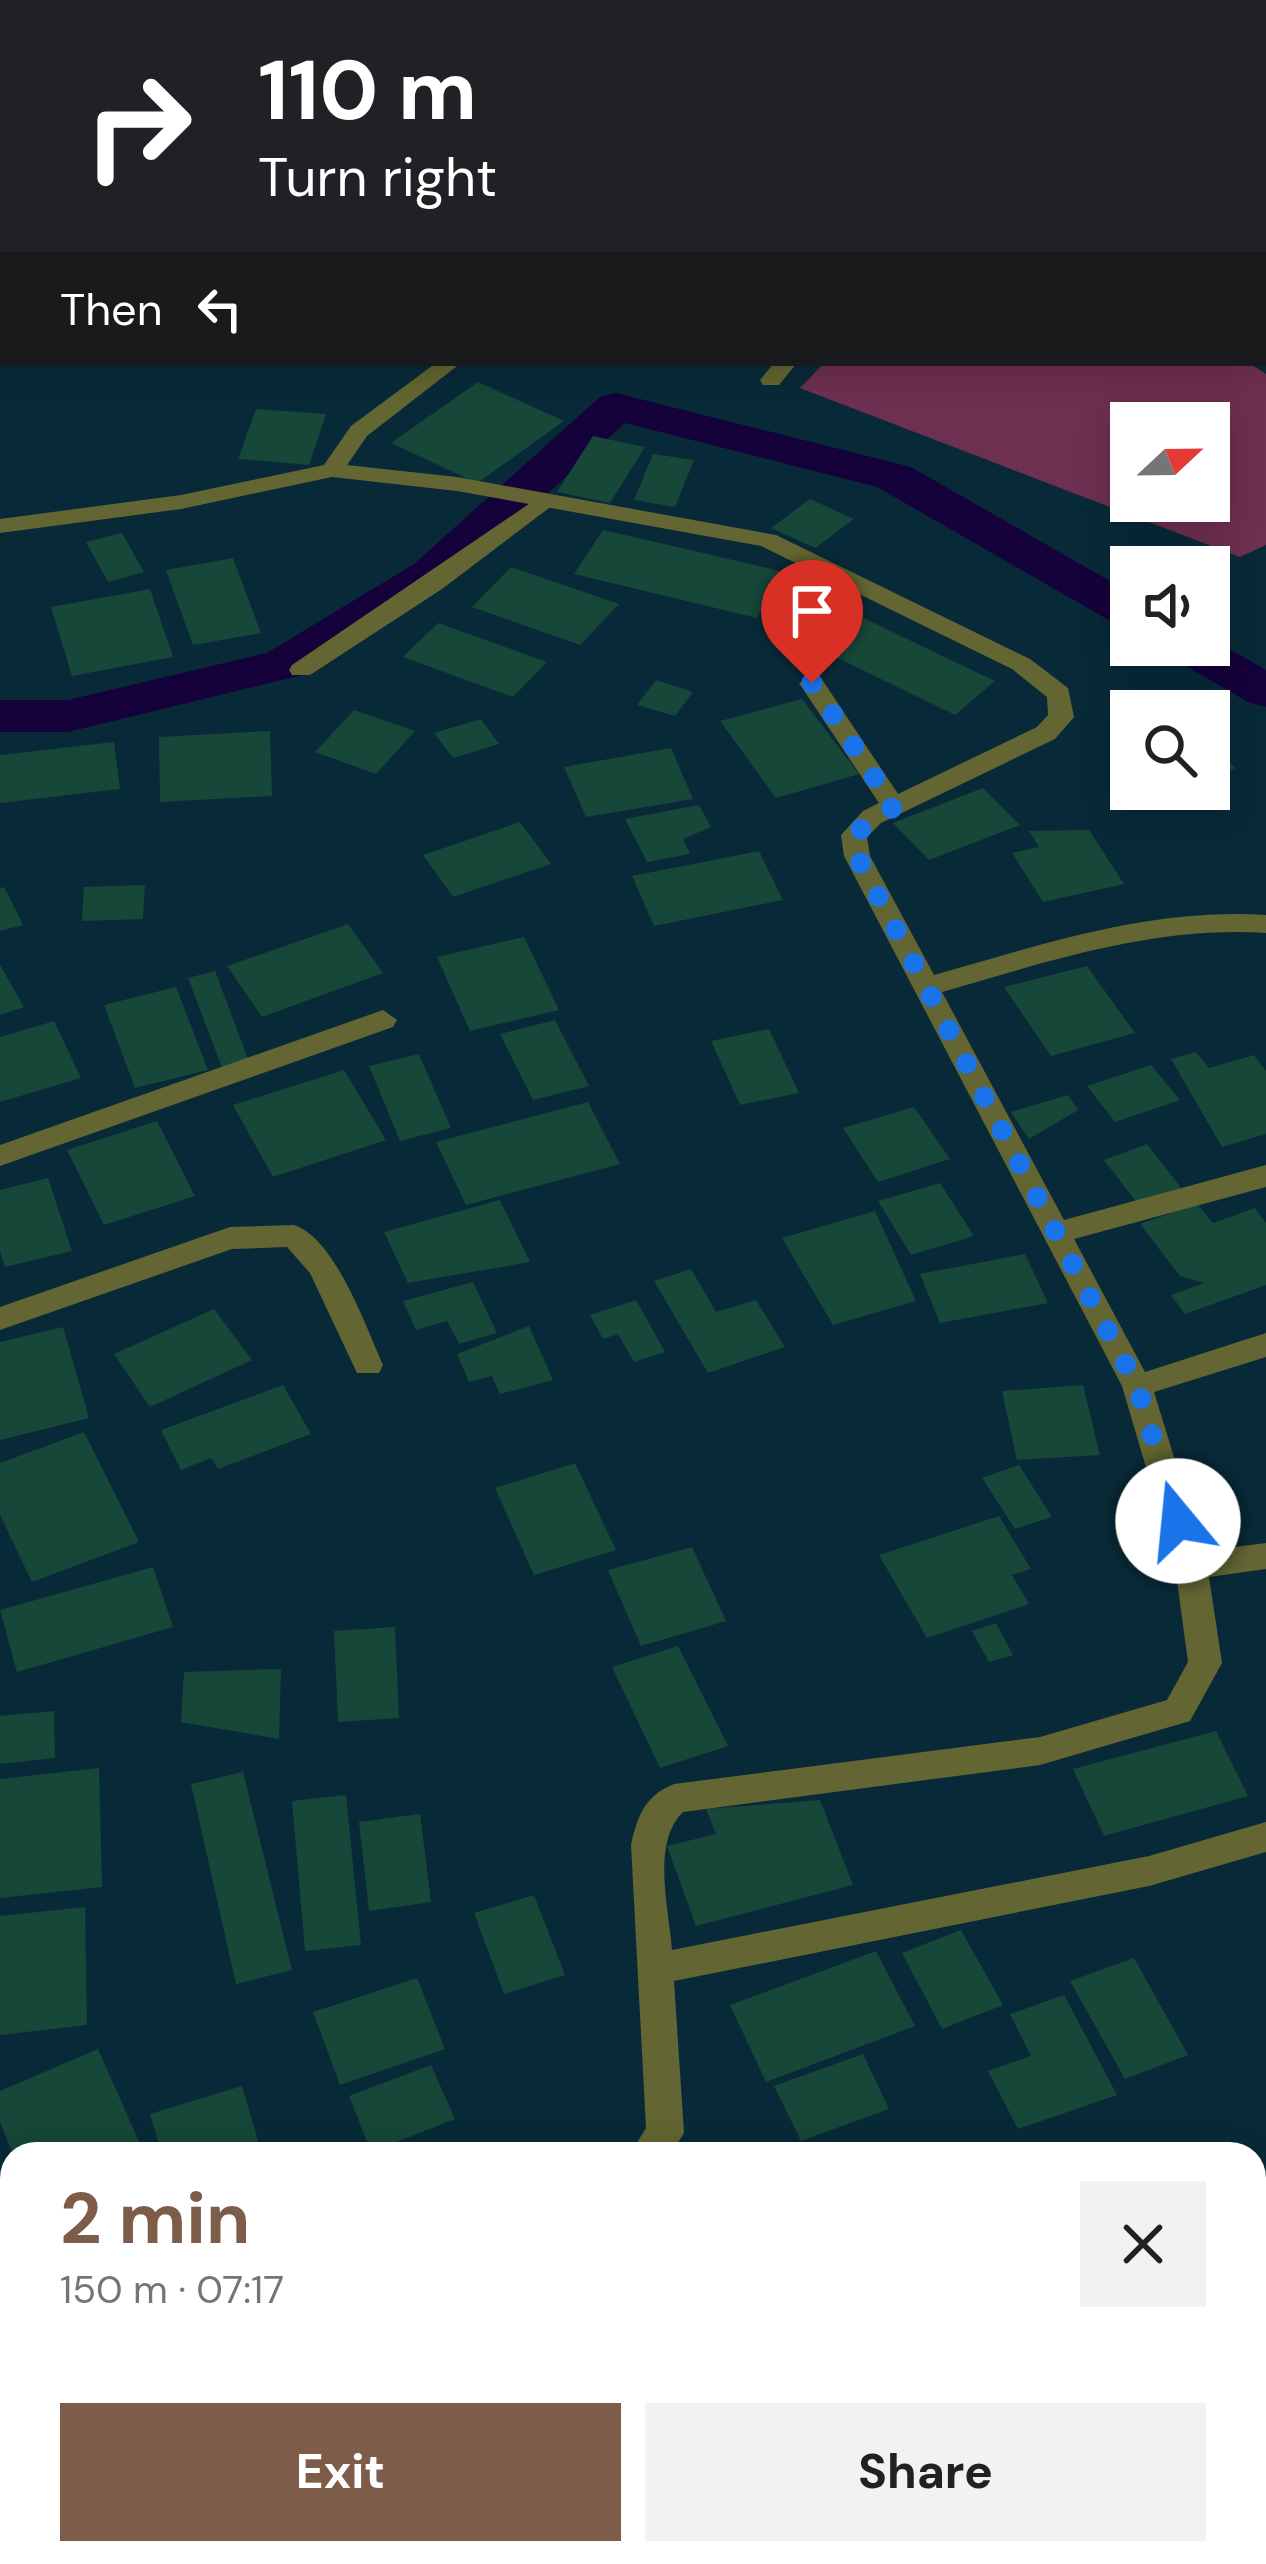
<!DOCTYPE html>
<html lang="en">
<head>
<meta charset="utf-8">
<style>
	:root { --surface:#fff; --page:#f2f2f2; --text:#202124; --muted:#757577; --accent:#7d5c4a }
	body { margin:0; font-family:"DM Sans",sans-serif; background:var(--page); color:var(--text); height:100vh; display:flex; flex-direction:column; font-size:45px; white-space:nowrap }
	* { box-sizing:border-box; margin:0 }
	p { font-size:39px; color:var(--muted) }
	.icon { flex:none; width:66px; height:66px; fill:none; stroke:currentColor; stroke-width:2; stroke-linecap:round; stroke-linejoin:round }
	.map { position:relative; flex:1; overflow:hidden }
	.side { position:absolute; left:0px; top:2142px; width:1266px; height:423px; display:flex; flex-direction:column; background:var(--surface); border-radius:36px 36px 0 0; box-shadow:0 6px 30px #0003 }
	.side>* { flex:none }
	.top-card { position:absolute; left:0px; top:0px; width:1266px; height:366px; box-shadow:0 6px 30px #0003; background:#202124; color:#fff; overflow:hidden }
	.needle { width:78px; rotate:68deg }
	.fabs { position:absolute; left:1110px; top:402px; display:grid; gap:24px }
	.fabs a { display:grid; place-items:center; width:120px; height:120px; border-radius:0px; background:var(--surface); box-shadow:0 6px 30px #0003; font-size:60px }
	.pin { position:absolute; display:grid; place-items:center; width:102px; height:102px; color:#fff; margin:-123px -51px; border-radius:50% 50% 50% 0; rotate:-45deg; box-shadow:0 0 12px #0007 }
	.pin .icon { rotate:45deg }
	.me { position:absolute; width:132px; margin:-66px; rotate:343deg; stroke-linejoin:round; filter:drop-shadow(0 0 9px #0008) }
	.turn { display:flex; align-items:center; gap:42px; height:252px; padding:0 60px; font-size:54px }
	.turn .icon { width:156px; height:156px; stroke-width:2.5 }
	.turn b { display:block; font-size:84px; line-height:102px }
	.then { display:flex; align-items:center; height:114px; padding:0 60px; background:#0003; gap:24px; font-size:45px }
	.round { display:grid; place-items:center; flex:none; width:126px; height:126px; border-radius:0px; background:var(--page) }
	.headline { display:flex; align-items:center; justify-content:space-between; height:204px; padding:0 60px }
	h1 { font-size:72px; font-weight:700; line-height:90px; color:var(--accent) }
	.cta { display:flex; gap:24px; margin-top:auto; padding:24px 60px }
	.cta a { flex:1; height:138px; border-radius:0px; background:var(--accent); color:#fff; font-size:48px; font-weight:700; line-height:138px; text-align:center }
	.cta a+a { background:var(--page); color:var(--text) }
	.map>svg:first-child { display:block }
</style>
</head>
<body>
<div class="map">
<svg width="1266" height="2564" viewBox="0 0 1266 2564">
	<rect width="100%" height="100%" fill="#082a38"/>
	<!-- green -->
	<path fill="#6e3050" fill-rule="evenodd" d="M824 363H1249L1266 374V545L1240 557 800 388ZM1131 423H1209V501H1131Z"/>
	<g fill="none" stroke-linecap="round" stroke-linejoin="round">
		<!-- canal -->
		<path fill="#15023a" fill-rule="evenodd" d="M616 393 911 467 1131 593V628L1114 623 877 487 625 423 448 584 302 675 68 732H0V700H68L267 653 414 564 600 397Z
			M1209 637 1266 670V707L1248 702 1169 656 1161 645H1209Z"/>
	</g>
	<!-- building -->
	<path fill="#164738" d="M478 382 564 421 477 483 391 443Z
		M256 409 326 414 309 465 238 459Z
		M593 436 645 447 610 503 557 492Z
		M653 454 694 460 675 507 634 500Z
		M810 499 854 519 815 548 771 528Z
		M603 530 664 544 784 572 757 618 574 574Z
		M122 533 144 572 108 582 86 542Z
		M233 558 261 633 193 645 166 570Z
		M511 567 619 604 580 645 472 607Z
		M150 589 173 657 72 676 51 607Z
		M818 596 934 652 995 681 955 715 776 628Z
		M438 623 547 662 513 697 403 657Z
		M656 680 693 692 675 716 637 705Z
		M802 699 859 774 776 798 720 721Z
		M354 710 415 731 376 774 315 752Z
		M481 719 499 744 453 758 434 733Z
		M270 731 272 796 160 802 159 737Z
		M114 742 120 789 0 803V755Z
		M1209 747 1236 768 1209 782Z
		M671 748 693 799 586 817 564 767Z
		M983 788 1020 825 929 860 893 823Z
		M699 805 711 827 683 839 690 854 647 862 625 819Z
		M520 822 551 864 453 897 423 855Z
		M1089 830 1124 884 1043 902 1012 853 1039 847 1029 831Z
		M759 851 783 900 654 926 632 876Z
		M145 885 143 919 82 921 84 887Z
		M4 887 23 925 0 931V888Z
		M348 924 383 973 262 1017 227 966Z
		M524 937 559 1010 470 1031 437 957Z
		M0 965 24 1007 0 1015Z
		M1087 966 1135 1033 1051 1056 1004 987Z
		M215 971 250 1064 223 1070 188 978Z
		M176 987 208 1070 135 1088 104 1005Z
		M555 1020 589 1086 533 1100 500 1034Z
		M54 1021 81 1078 0 1102V1037Z
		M769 1029 799 1093 740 1105 711 1041Z
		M1196 1052 1209 1068 1254 1055 1266 1071V1134L1222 1147 1171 1059Z
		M419 1054 451 1128 400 1141 369 1066Z
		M1151 1065 1180 1100 1115 1122 1087 1086Z
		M344 1070 386 1140 273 1177 233 1105Z
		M1068 1095 1078 1110 1029 1139 1011 1112Z
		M588 1102 620 1164 466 1205 436 1142Z
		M914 1107 950 1159 878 1182 843 1128Z
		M157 1121 195 1196 104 1225 67 1150Z
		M1147 1144 1182 1189 1138 1204 1104 1160Z
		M48 1178 72 1251 5 1267 0 1251V1190Z
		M940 1183 974 1236 911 1255 878 1201Z
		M500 1200 530 1262 408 1283 384 1232Z
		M1197 1204 1213 1223 1255 1208 1266 1223V1285L1185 1314 1171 1295 1204 1283 1180 1276 1140 1224Z
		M875 1211 916 1301 833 1325 782 1238Z
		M1025 1254 1048 1303 940 1323 920 1274Z
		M691 1269 716 1312 756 1300 785 1347 708 1373 654 1281Z
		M473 1282 497 1333 459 1344 447 1321 416 1330 403 1301Z
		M636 1300 665 1352 634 1362 618 1334 603 1339 590 1315Z
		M214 1309 252 1360 150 1407 114 1354Z
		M529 1326 553 1380 500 1394 492 1376 469 1382 457 1354Z
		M63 1327 89 1418 0 1440V1342Z
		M283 1385 311 1434 218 1469 211 1458 181 1470 161 1430Z
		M1083 1385 1100 1455 1017 1460 1002 1391Z
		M84 1432 139 1542 32 1582 0 1515V1463Z
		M575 1463 616 1550 534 1575 495 1488Z
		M1019 1465 1052 1517 1015 1529 982 1478Z
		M999 1516 1031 1569 1012 1575 1029 1604 927 1638 879 1555Z
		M692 1547 726 1621 641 1646 608 1570Z
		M153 1567 173 1627 17 1672 0 1610Z
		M996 1623 1013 1655 989 1662 972 1631Z
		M395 1627 399 1718 338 1722 334 1631Z
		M678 1646 728 1746 660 1768 612 1667Z
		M281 1669 279 1739 181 1722 184 1672Z
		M54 1711 55 1758 0 1764V1716Z
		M1216 1731 1248 1796 1104 1836 1073 1769Z
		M99 1768 102 1887 0 1898V1779Z
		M243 1772 292 1970 236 1984 191 1784Z
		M346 1795 361 1945 305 1951 292 1801Z
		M820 1800 853 1885 696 1926 667 1846 716 1834 706 1809Z
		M420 1814 431 1902 369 1911 359 1822Z
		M534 1895 565 1975 504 1994 474 1913Z
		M85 1907 87 2025 0 2035V1916Z
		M961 1930 1003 2005 942 2029 902 1953Z
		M876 1951 915 2026 766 2082 730 2005Z
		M1134 1958 1188 2055 1125 2079 1070 1981Z
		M417 1978 445 2049 340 2085 313 2012Z
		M1064 1995 1117 2095 1018 2129 988 2071 1031 2056 1010 2014Z
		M98 2049 141 2146 123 2154H13L0 2122V2091Z
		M863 2054 889 2109 801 2141 774 2086Z
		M431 2065 455 2119 371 2152 349 2096Z
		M242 2086 262 2154H162L150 2114Z
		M0 2289 12 2319V2340L0 2345Z
		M22 2553H135L140 2564H27Z
		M165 2553H316L320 2561 169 2564Z
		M386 2553H551L556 2564H379L376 2557Z
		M632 2553H771L777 2564H628L624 2557Z"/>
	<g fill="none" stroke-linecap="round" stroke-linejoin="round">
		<!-- lane -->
		<path fill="#636532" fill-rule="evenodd" d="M774 363H797L779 385H763L760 380Z
			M545 493 557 500 553 505 442 589 310 675H292L289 670 292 665Z"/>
		<!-- street -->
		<path fill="#636532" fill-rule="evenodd" d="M28 0H48V3H28Z
			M91 0H115L117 3H93Z
			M778 0H808L810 3H780Z
			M1120 0H1143L1118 3Z
			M1266 102V115L1263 116V103Z
			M1263 201H1266V214H1263Z
			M436 363H461L367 436 347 465 457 477 776 535 1030 659 1068 688 1074 717 1055 739 881 823 867 837 870 856 934 975C1044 944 1150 908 1266 915V933C1153 926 1050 961 942 992L1064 1220 1266 1165V1187L1074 1239 1145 1372 1266 1333V1357L1154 1392 1203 1551 1266 1543V1569L1209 1577 1222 1663 1190 1721 1040 1765 683 1812C651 1843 669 1909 672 1950L1149 1856 1266 1822V1852L1149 1886 674 1981 684 2133 671 2154H630L646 2128 631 1845C637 1817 645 1795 674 1784L1040 1737 1167 1700 1188 1662 1175 1566 1122 1386 844 856 841 835 863 811 879 803 799 683 812 675 821 678 898 794 1037 727 1048 715 1047 697 1012 669 761 546 457 491 332 477 181 509 0 533V519L181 495 324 465 351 426Z
			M383 1010 397 1020 393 1027 0 1166V1145Z
			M294 1225C335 1238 366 1327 383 1365L379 1373H357L310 1273 287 1247 232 1249 0 1330V1307L230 1227Z
			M0 2183 12 2188V2242L0 2237Z
			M12 2381V2419L0 2424V2386Z
			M1134 2553H1176L1180 2564H1138Z"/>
	</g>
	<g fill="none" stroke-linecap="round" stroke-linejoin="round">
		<!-- route -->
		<path stroke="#1a73e8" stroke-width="21" stroke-dasharray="0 37.8" d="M812 683 894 807 872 818 854 836 857 856 1137 1386 1178 1521"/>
	</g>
</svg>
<div class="fabs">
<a><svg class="needle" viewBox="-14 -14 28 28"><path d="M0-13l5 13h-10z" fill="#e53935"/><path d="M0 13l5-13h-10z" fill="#757577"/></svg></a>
<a><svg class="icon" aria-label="sound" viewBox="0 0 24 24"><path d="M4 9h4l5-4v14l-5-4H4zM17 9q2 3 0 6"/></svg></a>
<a><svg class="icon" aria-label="search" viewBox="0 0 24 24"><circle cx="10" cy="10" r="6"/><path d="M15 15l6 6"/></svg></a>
</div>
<div class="pin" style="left:812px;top:683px;background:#d93025"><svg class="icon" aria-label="arrive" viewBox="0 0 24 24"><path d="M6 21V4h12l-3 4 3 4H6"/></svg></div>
<svg class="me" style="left:1178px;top:1521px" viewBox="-20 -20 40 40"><circle r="19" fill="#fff"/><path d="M0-13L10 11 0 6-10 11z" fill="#1a73e8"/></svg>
<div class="top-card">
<div class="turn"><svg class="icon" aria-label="right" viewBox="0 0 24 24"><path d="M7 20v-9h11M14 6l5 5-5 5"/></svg><div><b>110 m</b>Turn right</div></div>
<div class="then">Then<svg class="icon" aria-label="left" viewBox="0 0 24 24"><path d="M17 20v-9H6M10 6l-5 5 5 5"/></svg></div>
</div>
<section class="side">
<div class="headline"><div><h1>2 min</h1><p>150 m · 07:17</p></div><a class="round"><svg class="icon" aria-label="close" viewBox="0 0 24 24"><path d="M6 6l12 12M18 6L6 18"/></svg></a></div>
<div class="cta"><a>Exit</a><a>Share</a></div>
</section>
</div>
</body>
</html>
